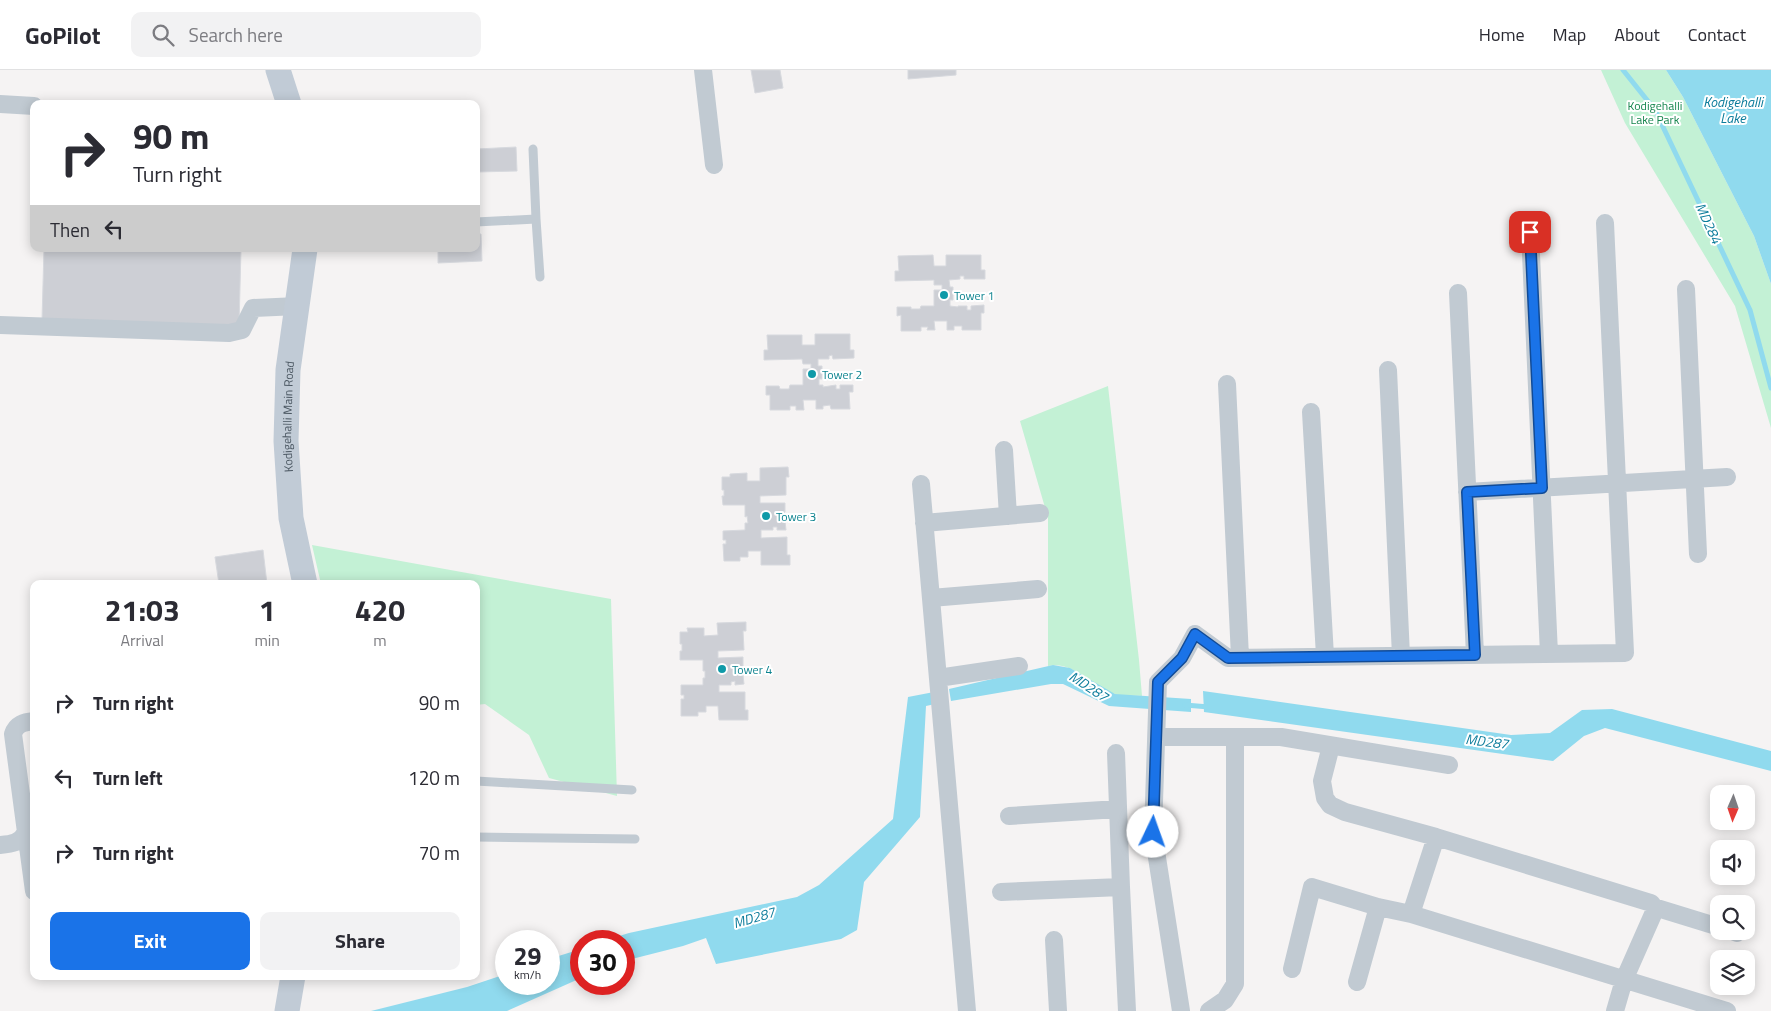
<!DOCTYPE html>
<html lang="en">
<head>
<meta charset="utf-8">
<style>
	:root { --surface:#fff; --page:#f2f2f3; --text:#2b2b33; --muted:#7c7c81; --line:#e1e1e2; --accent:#1a73e8 }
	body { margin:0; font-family:"Titillium Web",sans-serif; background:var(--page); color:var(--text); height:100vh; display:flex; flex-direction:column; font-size:19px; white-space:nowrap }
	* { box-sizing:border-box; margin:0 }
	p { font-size:16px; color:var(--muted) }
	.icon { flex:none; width:28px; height:28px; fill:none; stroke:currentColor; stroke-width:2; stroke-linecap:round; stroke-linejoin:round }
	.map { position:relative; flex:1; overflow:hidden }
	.drawer { position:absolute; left:30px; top:510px; width:450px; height:400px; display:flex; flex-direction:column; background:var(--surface); border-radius:10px; box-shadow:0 2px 12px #0003 }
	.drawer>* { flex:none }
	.guide { position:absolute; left:30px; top:30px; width:450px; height:152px; border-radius:10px; box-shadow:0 2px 12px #0003; background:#fff; color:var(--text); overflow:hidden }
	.needle { width:32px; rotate:182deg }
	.controls { position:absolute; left:1710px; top:715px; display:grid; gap:10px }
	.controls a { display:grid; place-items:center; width:45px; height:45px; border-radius:10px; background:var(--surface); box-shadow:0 2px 12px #0003; font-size:25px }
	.speed { position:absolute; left:495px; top:860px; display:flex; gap:10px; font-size:25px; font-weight:700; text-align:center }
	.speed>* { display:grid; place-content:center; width:65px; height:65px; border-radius:50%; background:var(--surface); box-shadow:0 2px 12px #0003; line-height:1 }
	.speed small { font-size:12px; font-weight:400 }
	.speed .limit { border:8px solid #d22; background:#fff; color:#111 }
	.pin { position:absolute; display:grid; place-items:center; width:42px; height:42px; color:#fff; margin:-21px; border-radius:10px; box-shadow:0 2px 8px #0006 }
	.me { position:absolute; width:55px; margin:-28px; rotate:3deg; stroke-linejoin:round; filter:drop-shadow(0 0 4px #0008) }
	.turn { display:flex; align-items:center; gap:18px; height:105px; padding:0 20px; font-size:22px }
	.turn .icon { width:65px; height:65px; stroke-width:2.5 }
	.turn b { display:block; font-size:35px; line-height:42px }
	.then { display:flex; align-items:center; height:48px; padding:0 20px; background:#0003; gap:10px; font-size:19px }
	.eta { display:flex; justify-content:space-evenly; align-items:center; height:85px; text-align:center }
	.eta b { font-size:30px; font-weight:700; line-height:35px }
	.button { display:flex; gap:10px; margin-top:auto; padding:10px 20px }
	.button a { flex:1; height:58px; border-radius:10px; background:var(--accent); color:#fff; font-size:20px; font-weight:700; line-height:58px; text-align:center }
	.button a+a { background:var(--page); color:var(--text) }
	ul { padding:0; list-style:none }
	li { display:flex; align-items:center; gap:15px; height:75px; padding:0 20px }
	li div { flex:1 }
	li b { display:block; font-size:19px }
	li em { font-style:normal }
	header { display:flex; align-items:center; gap:30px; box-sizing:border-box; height:70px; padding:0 25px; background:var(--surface); border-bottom:1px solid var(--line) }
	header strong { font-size:24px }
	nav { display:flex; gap:28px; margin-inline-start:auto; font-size:18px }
	.search { width:350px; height:45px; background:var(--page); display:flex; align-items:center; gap:12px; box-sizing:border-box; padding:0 18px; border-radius:10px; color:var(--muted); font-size:19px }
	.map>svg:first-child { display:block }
</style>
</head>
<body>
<header>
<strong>GoPilot</strong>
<div class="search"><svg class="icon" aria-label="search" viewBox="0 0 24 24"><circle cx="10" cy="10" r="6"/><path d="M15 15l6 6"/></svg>Search here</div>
<nav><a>Home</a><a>Map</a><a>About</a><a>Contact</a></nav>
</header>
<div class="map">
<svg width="1771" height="941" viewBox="0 0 1771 941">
	<rect width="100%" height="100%" fill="#f5f3f3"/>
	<!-- green -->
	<path fill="#c3f1d5" d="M1601 0H1666L1683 27 1754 166 1771 214V358L1735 236 1625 53Z
		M1108 316 1139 590 1142 626C1134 625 1123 627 1115 624 1093 618 1074 590 1048 596V448L1020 351Z
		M312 475 611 529 617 726 549 708 529 665 485 634 476 635V514H321Z"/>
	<!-- water -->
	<path fill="#90daee" d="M1666 0H1771V214L1754 166 1683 27Z
		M1053 595 1070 598 1115 624 1191 629V642L1109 636 1063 614H1051L951 631 949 619Z
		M1203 621 1511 665 1550 663 1582 640 1612 639 1771 681V701L1605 658 1584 666 1553 691 1204 642Z
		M934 622 935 634 926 636 920 747 864 812 857 860 841 869 716 894 706 868 683 876 624 891V871H603L629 863 797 827 819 815 893 749 908 627Z
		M581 879V908L507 941H371L467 917 506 904V914H549V889Z"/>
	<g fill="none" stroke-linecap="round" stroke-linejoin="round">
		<!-- stream -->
		<path stroke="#90daee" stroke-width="5" d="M1623 0 1655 40 1750 240 1771 318
			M1185 635 1209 637"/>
	</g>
	<!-- building -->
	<path fill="#cdcfd5" stroke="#d7d9de" d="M751 0H780L783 18 755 23Z
		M908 0H956V5L908 9Z
		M516 77 517 101 478 102 477 79Z
		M476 164H481L482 191 438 193V179H476Z
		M44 179H241L239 256 42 250Z
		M933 185 934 196H946V185H981V200H985V209H964V206H960V209L949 210 950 217H953V230H950V236L958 237V236H967V240H971V236L984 235V243H981V260H962V256H954V260H947V251H934L935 260H927L928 257H921V261H901V245L897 246V237H911V239H920L921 236H934V220H942V215H934V210L895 211V201H899L898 186Z
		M815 264H850V280H854V288L833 289 832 285 829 286V289H818V296H822V309H819V315H823V317L836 315V319H840V315H853V322H849L850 339H831L830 335 823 336V339H816V330H803L804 340H796V336H790V340H770V325H766V316H779L780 319H789L790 315H803V299H811V294H803L802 289 764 290V280H768L767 265H802V275H815Z
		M788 397 789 407H786V425L760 426V433H785V442H784L786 460H777V457H773V460H761V468L787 467V485H790V495H761V481H748V487H740V491H724L723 474H726V470H723V461L745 460V453H748L747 446 745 447V435H723L722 426H724V420H722V407H730V404L747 403V411H760V398Z
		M263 480 267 514H219L215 487Z
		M746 552V561H743L744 580 718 581V588L743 587V597L742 596 744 614 735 615V611L731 612V615H719V622H745V640H748V650H719L718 636H706V642H698V646H681V629H684V625H681V615H703V608H705V601H703V590H680V581H682V574H680V562H688L687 558H704V566L718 565 717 553Z"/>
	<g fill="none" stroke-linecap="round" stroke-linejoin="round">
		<!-- lane -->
		<path stroke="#c1cad2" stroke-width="9" d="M533 79 536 149
			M476 152 536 149 540 207
			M476 711 632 720
			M476 767 635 769"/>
		<!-- street -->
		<path stroke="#c1cad2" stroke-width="18" d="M703 0 714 95
			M0 34 34 36
			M1530 162 1549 584
			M1686 219 1698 484
			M1458 223 1475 585
			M0 255 229 263 242 260 253 238 298 236
			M1388 300 1401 586
			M1227 314 1240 587
			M1311 342 1325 586
			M1004 380 1008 446
			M921 414 967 941
			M1467 422 1727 407
			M924 453 1040 443
			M931 528 1038 519
			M938 608 1019 596
			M1157 667H1281L1449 695
			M1331 676 1322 711 1325 728 1330 735 1345 742 1436 767 1651 833 1654 837V842L1624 910 1615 941
			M1116 683 1121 817
			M1009 746 1118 739
			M26 762 34 821
			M0 775C12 774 20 773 26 762L13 664C16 654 24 652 34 651
			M1001 822 1121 817 1127 941
			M1654 837 1719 857
			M1411 844 1436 767
			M1732 861 1737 863
			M1054 870 1058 941
			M1292 899 1312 817 1378 837 1411 844 1727 941
			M1357 912 1378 837
			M1181 941 1153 762 1158 612 1182 588 1195 564 1228 588 1625 583 1605 153
			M1209 941 1225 930 1235 914V668"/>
		<!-- secondary -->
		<g stroke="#c1cbd6" stroke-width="25">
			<path d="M278 0 289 34"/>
			<path id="s1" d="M305 514 291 448 286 371 288 300 305 179"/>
			<path d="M287 941 293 906"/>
		</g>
	</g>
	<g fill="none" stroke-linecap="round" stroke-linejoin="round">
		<defs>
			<path id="route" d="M1153 762 1158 612 1182 588 1195 564 1228 588 1475 585 1467 422 1542 418 1530 162"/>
		</defs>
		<!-- route casing -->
		<use href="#route" stroke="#114b97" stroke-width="12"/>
		<!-- route -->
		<use href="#route" stroke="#1a73e8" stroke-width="9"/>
	</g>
	<!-- markers -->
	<g fill="#0f9aa8" stroke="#fff" stroke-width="2">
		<circle cx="944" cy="225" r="5"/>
		<circle cx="812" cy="304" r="5"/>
		<circle cx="766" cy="446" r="5"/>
		<circle cx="722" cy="599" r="5"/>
	</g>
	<g text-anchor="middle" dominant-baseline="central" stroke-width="4" stroke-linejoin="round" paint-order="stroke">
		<!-- park labels -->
		<g font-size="12" fill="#17864f" stroke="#fff">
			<text x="1655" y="35">Kodigehalli<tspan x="1655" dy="14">Lake Park</tspan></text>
		</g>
		<!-- culture labels -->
		<g font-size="12" fill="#0d838f" stroke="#fff" text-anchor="start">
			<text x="954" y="225">Tower 1</text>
			<text x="822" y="304">Tower 2</text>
			<text x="776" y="446">Tower 3</text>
			<text x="732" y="599">Tower 4</text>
		</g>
		<!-- street labels -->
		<g font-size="12" fill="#4a5661" stroke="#fff">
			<text stroke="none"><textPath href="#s1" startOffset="169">Kodigehalli Main Road</textPath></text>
		</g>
		<!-- water labels -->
		<g font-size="14" font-style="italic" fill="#0c7c9b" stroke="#fff">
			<text x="1733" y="31">Kodigehalli<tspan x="1733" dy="16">Lake</tspan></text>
			<text transform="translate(1709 153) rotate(65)">MD284</text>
			<text transform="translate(1089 616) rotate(33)">MD287</text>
			<text transform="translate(1487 671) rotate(7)">MD287</text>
			<text transform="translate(754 847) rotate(-16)">MD287</text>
		</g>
	</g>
</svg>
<div class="controls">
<a><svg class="needle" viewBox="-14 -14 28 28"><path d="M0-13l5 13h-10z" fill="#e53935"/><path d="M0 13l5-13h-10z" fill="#7c7c81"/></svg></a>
<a><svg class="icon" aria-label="sound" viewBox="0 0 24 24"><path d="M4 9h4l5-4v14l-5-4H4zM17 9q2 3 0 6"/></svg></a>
<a><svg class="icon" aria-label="search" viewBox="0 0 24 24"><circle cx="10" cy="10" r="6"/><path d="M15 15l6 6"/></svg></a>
<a><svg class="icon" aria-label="layers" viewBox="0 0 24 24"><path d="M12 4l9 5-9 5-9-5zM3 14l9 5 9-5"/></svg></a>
</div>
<div class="speed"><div>29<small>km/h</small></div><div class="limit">30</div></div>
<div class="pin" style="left:1530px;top:162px;background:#d93025"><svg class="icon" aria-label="arrive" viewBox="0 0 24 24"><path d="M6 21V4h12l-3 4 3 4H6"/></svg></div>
<svg class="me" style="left:1153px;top:762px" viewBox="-20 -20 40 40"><circle r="19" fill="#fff"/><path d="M0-13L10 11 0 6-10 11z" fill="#1a73e8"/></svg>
<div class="guide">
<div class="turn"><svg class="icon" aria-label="right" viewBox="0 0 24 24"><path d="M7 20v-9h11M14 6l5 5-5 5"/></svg><div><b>90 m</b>Turn right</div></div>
<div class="then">Then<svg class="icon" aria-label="left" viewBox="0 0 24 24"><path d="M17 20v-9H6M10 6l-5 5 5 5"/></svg></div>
</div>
<section class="drawer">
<div class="eta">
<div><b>21:03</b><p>Arrival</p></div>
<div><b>1</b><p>min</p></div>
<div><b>420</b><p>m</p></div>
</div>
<ul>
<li><svg class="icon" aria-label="right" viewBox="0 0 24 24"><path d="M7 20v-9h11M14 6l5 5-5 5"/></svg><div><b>Turn right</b></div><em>90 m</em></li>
<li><svg class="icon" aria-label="left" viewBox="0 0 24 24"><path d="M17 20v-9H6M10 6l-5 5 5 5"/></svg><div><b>Turn left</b></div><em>120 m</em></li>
<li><svg class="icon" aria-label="right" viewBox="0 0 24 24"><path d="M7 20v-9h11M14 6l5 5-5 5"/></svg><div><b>Turn right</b></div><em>70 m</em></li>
</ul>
<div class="button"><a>Exit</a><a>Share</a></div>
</section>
</div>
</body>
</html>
